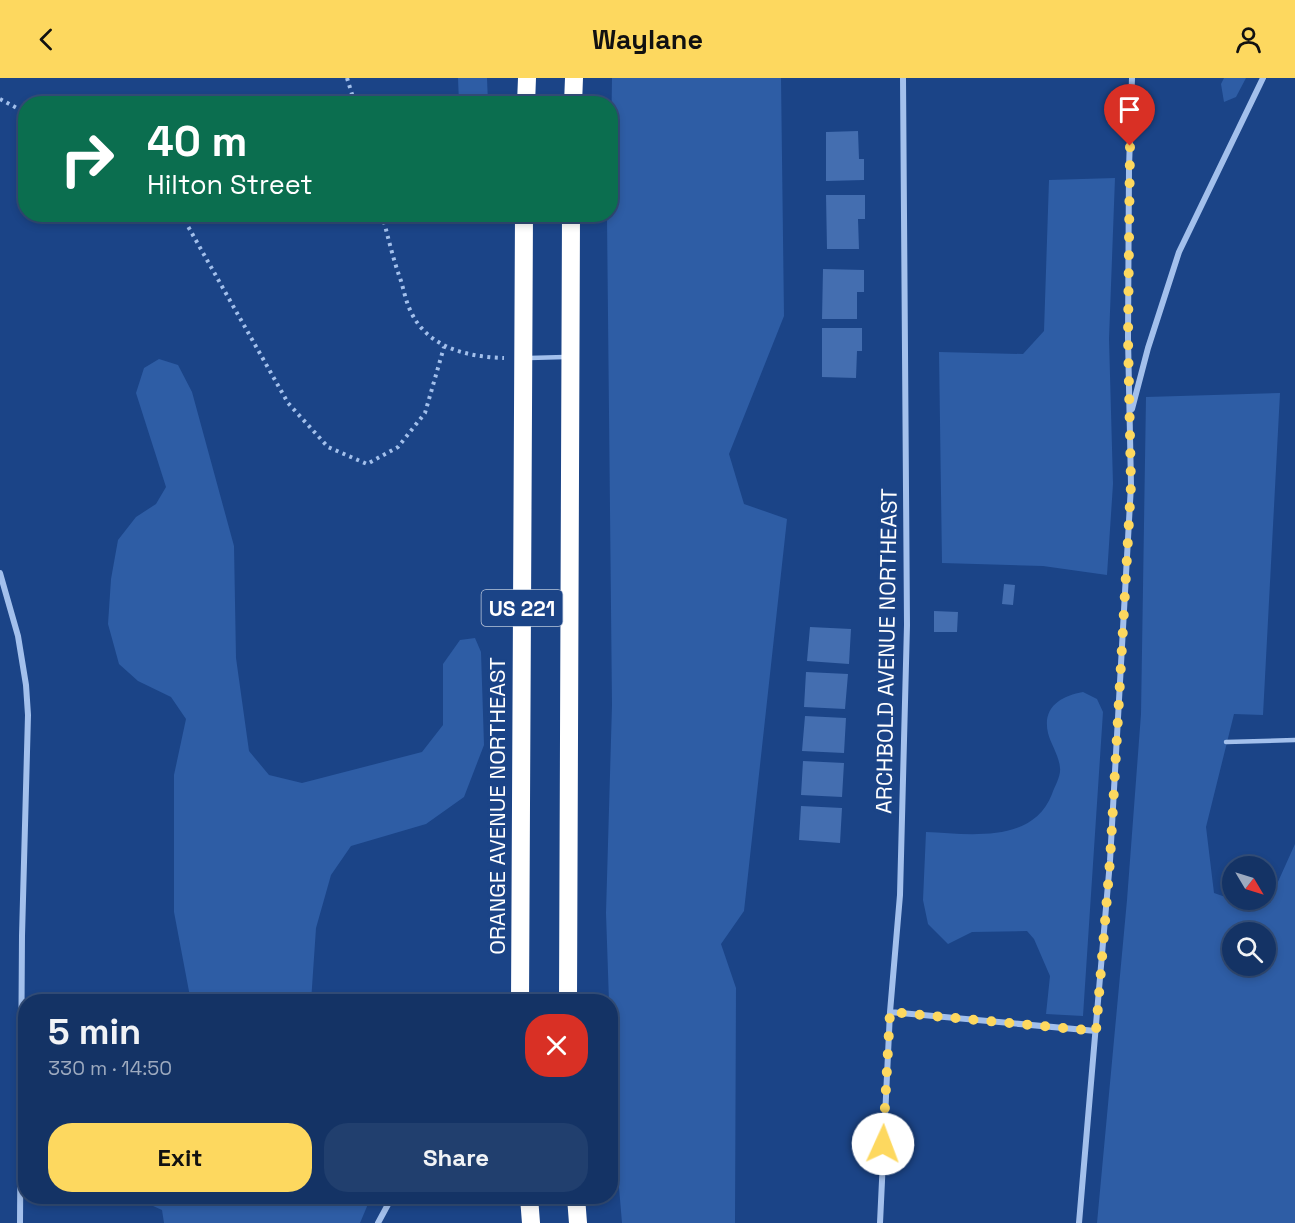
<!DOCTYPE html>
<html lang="en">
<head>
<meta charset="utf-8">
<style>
	:root { --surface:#143365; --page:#213f6e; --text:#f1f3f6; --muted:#9daabf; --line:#334e79; --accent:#fdd85f }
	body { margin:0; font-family:"Space Grotesk",sans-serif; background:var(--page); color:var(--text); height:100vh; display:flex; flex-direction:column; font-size:22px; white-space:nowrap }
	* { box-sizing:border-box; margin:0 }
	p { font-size:20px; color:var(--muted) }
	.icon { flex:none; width:33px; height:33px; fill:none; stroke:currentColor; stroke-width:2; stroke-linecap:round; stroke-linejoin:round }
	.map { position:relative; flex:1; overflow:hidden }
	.side { position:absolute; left:18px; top:916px; width:600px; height:210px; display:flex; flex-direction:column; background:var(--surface); border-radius:24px; box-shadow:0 3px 9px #0003,0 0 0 2px var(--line) }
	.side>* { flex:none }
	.top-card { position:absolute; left:18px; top:18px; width:600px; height:126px; border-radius:24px; box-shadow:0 3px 9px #0003,0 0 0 2px var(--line); background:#0b6e4f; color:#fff; overflow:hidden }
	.needle { width:39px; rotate:128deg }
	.tools { position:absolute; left:1222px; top:778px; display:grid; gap:12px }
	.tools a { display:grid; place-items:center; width:54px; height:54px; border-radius:50%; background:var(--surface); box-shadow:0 3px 9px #0003,0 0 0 2px var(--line); font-size:30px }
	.pin { position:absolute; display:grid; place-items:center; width:51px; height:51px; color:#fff; margin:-62px -26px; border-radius:50% 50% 50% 0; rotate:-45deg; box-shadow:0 0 6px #0007 }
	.pin .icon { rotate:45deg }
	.me { position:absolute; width:66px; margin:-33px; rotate:2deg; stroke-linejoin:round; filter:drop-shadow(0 0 4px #0008) }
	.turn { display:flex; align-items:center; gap:21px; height:126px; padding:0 30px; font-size:27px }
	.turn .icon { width:78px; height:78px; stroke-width:2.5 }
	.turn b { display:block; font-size:42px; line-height:51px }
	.round { display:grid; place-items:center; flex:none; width:63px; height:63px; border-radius:24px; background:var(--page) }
	.head { display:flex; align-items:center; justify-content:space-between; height:102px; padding:0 30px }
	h1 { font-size:36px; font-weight:700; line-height:45px }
	.button { display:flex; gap:12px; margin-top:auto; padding:12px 30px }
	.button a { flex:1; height:69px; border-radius:24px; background:var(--accent); color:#111; font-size:24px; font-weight:700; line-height:69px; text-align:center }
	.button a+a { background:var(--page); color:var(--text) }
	header { display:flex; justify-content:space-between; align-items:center; height:78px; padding:0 30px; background:var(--accent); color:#111; font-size:27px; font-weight:700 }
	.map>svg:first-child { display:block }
</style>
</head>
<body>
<header><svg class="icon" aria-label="back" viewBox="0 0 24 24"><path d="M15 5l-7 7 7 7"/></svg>Waylane<svg class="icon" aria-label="person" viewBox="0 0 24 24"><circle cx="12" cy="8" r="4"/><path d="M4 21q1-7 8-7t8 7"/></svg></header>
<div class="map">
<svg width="1295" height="1145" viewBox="0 0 1295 1145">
	<rect width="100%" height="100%" fill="#1b4487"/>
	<!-- green -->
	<path fill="#2e5da5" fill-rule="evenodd" d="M458 0H487L488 25H459Z
		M612 0H781L784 238 729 376 744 426 787 441 744 833 721 866 736 910 735 1145H622L612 1026 610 924H609L606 835 612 627 607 140V137L610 136Z
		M1224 0H1246L1236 19 1224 24 1221 6Z
		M1115 100 1109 261 1113 406 1107 497 1043 488 942 485 939 274 1023 276 1044 253 1049 102Z
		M159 281 178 287 192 314 234 468 236 580 249 673 269 697 302 705 422 674 443 647V586L460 562 475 560 481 574 484 667 464 719 426 746 351 768 331 797 316 850 311 924H191L174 834V697L186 641 171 619 138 603 119 586 108 546 111 501 118 462 136 439 156 426 166 409 136 315 144 290Z
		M1280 315 1263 637 1234 636 1206 749 1214 815 1243 825 1266 822V818L1277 806 1295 766V1145H1097L1127 822 1141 636 1146 319ZM1233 855H1266V888H1233Z
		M1083 614 1097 621 1103 634 1083 938 1046 936 1050 898 1034 861 1027 853 972 854 948 866 928 846 923 822 926 754C969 756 1033 766 1052 716 1055 708 1061 698 1060 690 1059 677 1051 667 1048 655 1042 629 1061 618 1083 614Z
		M133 1119H371L360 1145H164L162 1132Z"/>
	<!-- building -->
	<path fill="#446eb0" d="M858 53 859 81H864V102L826 103V54Z
		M826 117H865V141H858L859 171H827Z
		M823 191 864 192V214H857V241H822Z
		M822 250H862V273H857L856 300 822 299Z
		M1004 506 1015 507 1013 527 1002 526Z
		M934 533 958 534 957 554H934Z
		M810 549 851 551 849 586 807 583Z
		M806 594 848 596 845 631 804 629Z
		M805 638 846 640 844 675 802 673Z
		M803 683 844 685 842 719 801 717Z
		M801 728 842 730 840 765 799 762Z"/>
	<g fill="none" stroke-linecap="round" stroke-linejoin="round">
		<!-- path -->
		<path stroke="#a3c0ec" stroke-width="4" stroke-dasharray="3 4.5" stroke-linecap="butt" d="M347 0 355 26
			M0 21 26 35
			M181 136 288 325 328 369 367 386 398 369 425 335 444 269
			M382 136C388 159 393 181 401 203 404 213 406 224 411 234 428 270 468 279 504 280"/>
		<!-- lane -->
		<path stroke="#a3c0ec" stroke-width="4.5" d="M529 280 565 279
			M1226 664 1295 662"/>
		<!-- street -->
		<path stroke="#a3c0ec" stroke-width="6" d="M1132 331 1148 270 1179 174 1263 0
			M0 495 18 558 26 607 28 637 22 858 20 1145
			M890 934 1096 953
			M378 1145 392 1119
			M880 1145 890 934 900 817 907 547 903 0
			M1079 1145 1110 783 1131 407 1128 260 1129 90 1132 0"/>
		<!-- highway -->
		<path stroke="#fff" stroke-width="18" d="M526 26 527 0
			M573 26 574 0
			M520 924 524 136
			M568 924 571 136
			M529 1119 531 1145
			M576 1119 578 1145"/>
	</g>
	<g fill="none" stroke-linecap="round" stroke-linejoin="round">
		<!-- route -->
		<path stroke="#fdd85f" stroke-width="10" stroke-dasharray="0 18" d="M883 1066 890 934 1096 953 1110 783 1131 407 1128 260 1130 68"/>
	</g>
	<g text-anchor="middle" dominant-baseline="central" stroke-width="6" stroke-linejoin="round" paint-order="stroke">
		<!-- shield labels -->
		<rect fill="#1b4487" stroke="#bbc7db" stroke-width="1.5" x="481.5" y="512" width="81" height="36" rx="4.5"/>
		<g font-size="21" font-weight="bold" fill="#fff">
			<text x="522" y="530">US 221</text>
		</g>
		<!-- street labels -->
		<g font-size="22" fill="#fff" stroke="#1b4487">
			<text transform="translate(886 573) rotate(-89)">ARCHBOLD AVENUE NORTHEAST</text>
			<text transform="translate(497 728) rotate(-90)">ORANGE AVENUE NORTHEAST</text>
		</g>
	</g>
</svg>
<div class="tools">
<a><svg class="needle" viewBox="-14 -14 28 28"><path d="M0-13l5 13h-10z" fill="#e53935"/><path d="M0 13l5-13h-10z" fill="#9daabf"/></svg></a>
<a><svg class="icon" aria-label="search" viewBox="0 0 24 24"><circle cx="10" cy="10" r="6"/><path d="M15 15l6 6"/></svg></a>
</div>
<div class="pin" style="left:1130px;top:68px;background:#d93025"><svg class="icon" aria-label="arrive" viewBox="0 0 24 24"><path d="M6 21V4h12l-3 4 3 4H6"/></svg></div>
<svg class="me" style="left:883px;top:1066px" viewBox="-20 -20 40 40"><circle r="19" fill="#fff"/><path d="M0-13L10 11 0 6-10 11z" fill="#fdd85f"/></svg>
<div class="top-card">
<div class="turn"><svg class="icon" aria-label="right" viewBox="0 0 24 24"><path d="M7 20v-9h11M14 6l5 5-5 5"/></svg><div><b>40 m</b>Hilton Street</div></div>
</div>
<section class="side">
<div class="head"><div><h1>5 min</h1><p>330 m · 14:50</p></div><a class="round" style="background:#d93025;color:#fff"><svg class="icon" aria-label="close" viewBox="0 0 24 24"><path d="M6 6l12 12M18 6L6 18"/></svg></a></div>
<div class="button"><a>Exit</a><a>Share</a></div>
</section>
</div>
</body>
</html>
